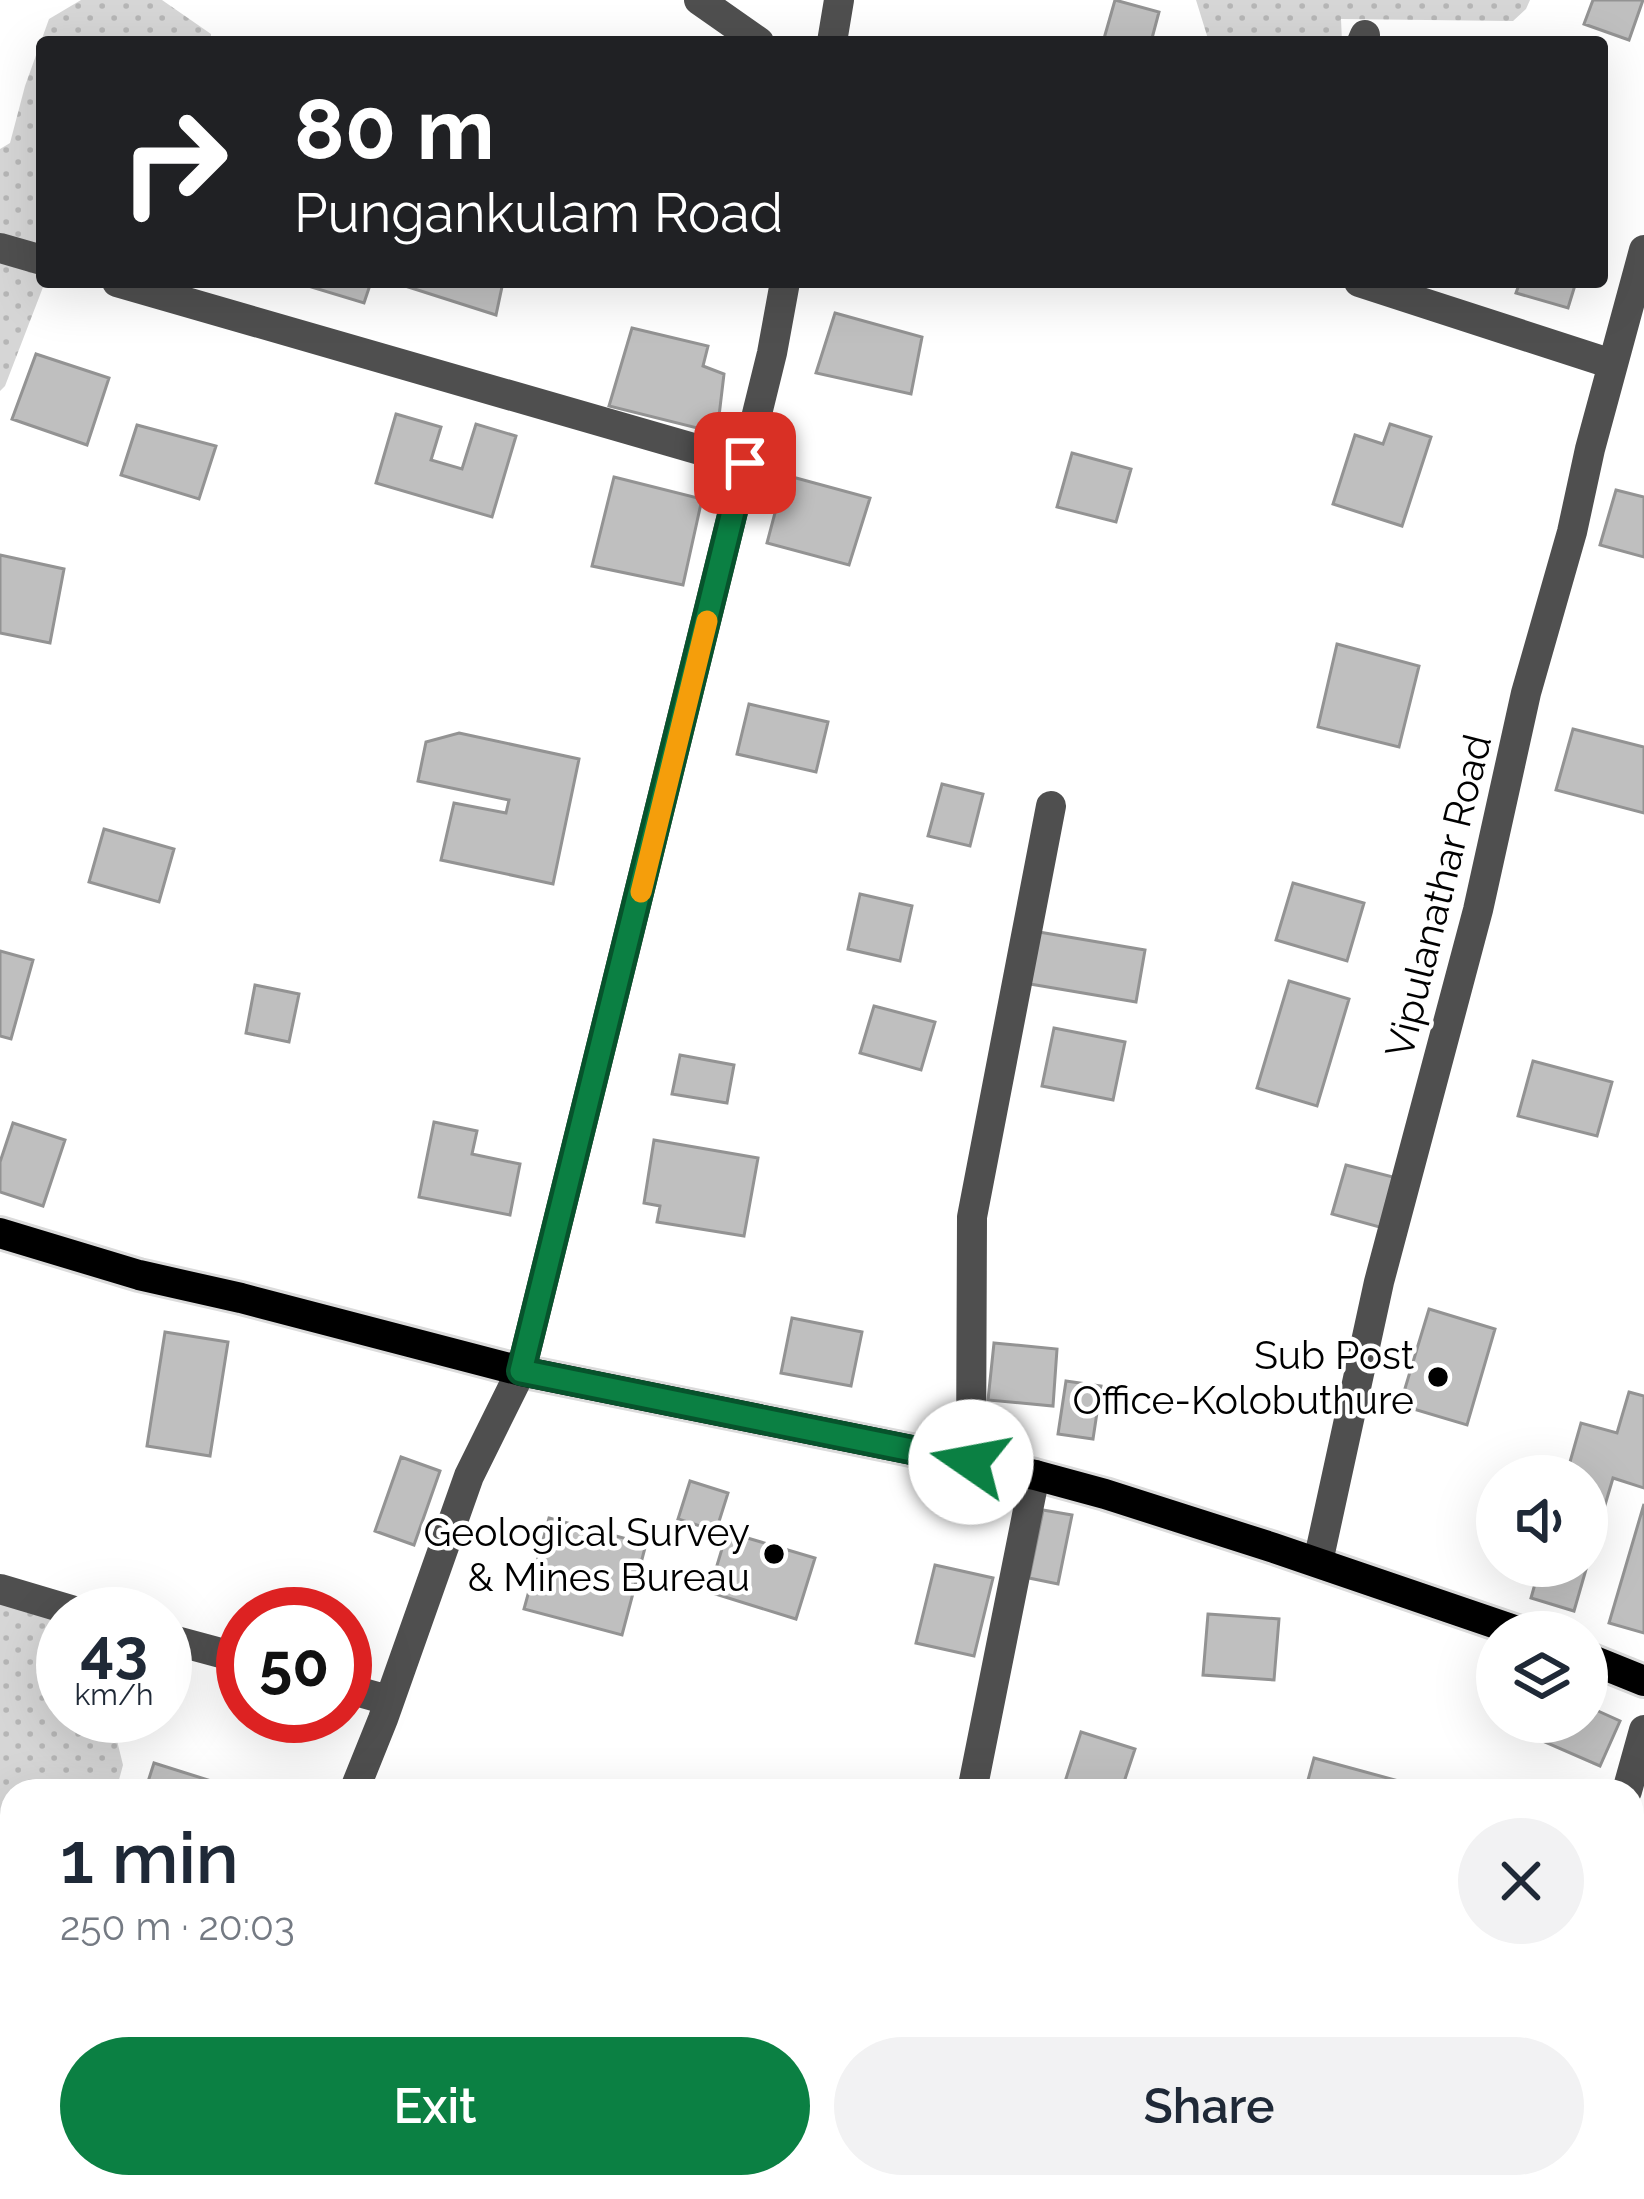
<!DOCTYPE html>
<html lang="en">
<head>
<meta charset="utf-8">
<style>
	:root { --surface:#fff; --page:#f2f2f3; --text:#1f2937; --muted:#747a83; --accent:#0b8043 }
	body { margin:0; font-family:Raleway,sans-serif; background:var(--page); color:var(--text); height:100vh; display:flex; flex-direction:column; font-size:45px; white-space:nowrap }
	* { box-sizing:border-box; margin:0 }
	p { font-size:39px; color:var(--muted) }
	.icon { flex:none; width:66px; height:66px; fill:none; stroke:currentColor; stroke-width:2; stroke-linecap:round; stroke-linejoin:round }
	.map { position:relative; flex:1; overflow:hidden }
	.details { position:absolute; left:0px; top:1779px; width:1644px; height:420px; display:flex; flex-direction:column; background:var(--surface); border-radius:36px 36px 0 0; box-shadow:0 12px 48px #0002 }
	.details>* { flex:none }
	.hud { position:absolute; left:36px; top:36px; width:1572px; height:252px; border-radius:12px; box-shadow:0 12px 48px #0002; background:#202124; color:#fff; overflow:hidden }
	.tools { position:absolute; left:1476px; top:1455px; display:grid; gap:24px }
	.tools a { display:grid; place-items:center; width:132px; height:132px; border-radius:50%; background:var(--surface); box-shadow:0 12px 48px #0002; font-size:60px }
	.speed { position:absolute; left:36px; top:1587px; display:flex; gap:24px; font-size:60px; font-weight:700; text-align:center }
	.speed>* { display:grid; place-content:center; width:156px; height:156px; border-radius:50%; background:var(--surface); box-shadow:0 12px 48px #0002; line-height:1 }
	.speed small { font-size:30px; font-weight:400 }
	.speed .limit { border:18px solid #d22; background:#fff; color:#111 }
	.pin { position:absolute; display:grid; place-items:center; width:102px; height:102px; color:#fff; margin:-51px; border-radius:24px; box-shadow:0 6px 18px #0006 }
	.me { position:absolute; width:132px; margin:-66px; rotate:282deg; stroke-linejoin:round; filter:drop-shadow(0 0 9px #0008) }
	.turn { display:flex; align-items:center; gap:42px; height:252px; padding:0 60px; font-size:54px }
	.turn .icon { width:156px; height:156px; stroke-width:2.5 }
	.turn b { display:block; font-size:84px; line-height:102px }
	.round { display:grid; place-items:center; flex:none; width:126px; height:126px; border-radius:63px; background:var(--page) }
	.overview { display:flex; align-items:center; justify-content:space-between; height:204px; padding:0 60px }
	h1 { font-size:72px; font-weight:600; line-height:90px }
	.primary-button { display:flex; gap:24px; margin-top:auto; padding:24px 60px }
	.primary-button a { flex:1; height:138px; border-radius:72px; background:var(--accent); color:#fff; font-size:48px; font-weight:600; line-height:138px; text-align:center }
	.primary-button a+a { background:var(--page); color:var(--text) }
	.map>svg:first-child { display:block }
</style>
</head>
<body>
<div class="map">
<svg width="1644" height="2199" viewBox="0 0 1644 2199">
	<defs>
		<pattern id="grass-dots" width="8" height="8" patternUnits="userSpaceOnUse" patternTransform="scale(3)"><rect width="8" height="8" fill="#d6d6d6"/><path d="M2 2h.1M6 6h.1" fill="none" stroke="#b6b6b6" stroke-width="1.8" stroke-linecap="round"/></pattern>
	</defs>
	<rect width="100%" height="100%" fill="#fff"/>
	<!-- grass -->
	<path fill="url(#grass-dots)" d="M81 0H162L211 34V42H42V282H45L5 386 0 391V149L10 143 25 86 49 19Z
		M1196 0H1530L1526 9 1513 21 1341 19 1342 42H1209Z
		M0 1589 63 1614V1716H111L123 1765 116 1791H12V1994L0 2006Z"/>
	<!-- building -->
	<path fill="#bfbfbf" stroke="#939393" stroke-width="3" d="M1115 0 1159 12 1151 42H1103Z
		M1593 0H1643L1629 40 1584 24Z
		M309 282H371L364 303 308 286Z
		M403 282H503L496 315 402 285Z
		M1520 282H1576L1568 308 1516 293Z
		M835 313 922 337 911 394 816 373Z
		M632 328 708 346 703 366 724 374 717 433 609 406Z
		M36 354 109 378 87 445 12 419Z
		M396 414 441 427 431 460 462 469 476 424 516 436 492 517 376 483Z
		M1390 424 1431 437 1402 526 1333 504 1355 435 1383 444Z
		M137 425 216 446 199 499 121 475Z
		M1072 453 1131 469 1116 522 1057 507Z
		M785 475 870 498 849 565 767 543Z
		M614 477 702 499 683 585 592 566Z
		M1616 490 1644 497V557L1600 545Z
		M0 555 64 569 50 643 0 633Z
		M1337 644 1419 666 1399 747 1318 727Z
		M749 704 828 722 816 772 737 754Z
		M1573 729 1644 747V813L1556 790Z
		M459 733 579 759 553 884 441 860 454 803 506 813 509 800 418 781 426 742Z
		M942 784 983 794 970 846 928 836Z
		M104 829 174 849 159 902 89 882Z
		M1293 883 1364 903 1347 961 1276 940Z
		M860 894 912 906 900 961 848 949Z
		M1039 932 1145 950 1136 1002 1030 984Z
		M0 951 33 960 11 1039 0 1036Z
		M1289 981 1349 999 1317 1106 1257 1088Z
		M255 985 299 994 289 1042 246 1033Z
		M874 1006 935 1022 921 1070 860 1053Z
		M1054 1028 1125 1042 1113 1100 1042 1086Z
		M680 1055 734 1065 727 1103 672 1094Z
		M1533 1061 1612 1082 1597 1136 1518 1116Z
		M434 1122 477 1131 472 1154 520 1164 510 1215 419 1197Z
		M13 1123 65 1140 43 1206 0 1192V1162Z
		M654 1140 758 1158 744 1236 657 1222 660 1206 644 1203Z
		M1346 1165 1397 1178 1383 1228 1332 1214Z
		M1429 1309 1495 1329 1467 1425 1400 1405Z
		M792 1318 862 1332 851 1386 781 1373Z
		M165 1332 228 1342 210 1456 147 1446Z
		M994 1343 1057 1349 1053 1406 988 1400Z
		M1066 1381 1101 1386 1093 1439 1058 1434Z
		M1629 1392 1644 1396V1488L1613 1478 1587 1566V1476H1566L1581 1423 1617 1433Z
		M401 1457 440 1471 414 1545 375 1531Z
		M690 1481 728 1493 716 1531 678 1519Z
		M1644 1504V1633L1609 1623Z
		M1043 1510 1072 1515 1058 1584 1029 1578Z
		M549 1518 646 1544 622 1635 524 1609Z
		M727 1532 815 1558 796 1619 709 1592Z
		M935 1565 993 1578 974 1656 916 1643Z
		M1540 1566H1587L1574 1611 1531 1598Z
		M1208 1614 1279 1619 1274 1680 1203 1675Z
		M1587 1706 1620 1721 1600 1766 1515 1729 1518 1722H1587Z
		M1081 1732 1135 1749 1121 1791H1062Z
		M1314 1758 1417 1786 1415 1791H1305Z
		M154 1763 243 1791H145Z
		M1639 1896 1644 1897V1988L1632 1986V1930Z
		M361 2187H408L402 2199H355Z"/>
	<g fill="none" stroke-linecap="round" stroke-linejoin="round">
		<defs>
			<path id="major" d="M0 1233 139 1275 241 1298 521 1371 1035 1475 1105 1494 1274 1548 1520 1632
				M1587 1658 1644 1681"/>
		</defs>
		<!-- major casing -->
		<use href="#major" stroke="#dbdbdb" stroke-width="36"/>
		<!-- minor -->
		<path stroke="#4f4f4f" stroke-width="30" d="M699 0 759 42
			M832 42 839 0
			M1362 42 1365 35
			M0 248 42 260
			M117 282 745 463
			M1359 282 1612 364
			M971 1462 972 1217 1051 806
			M1318 1562 1379 1282 1478 910 1526 693 1572 532 1590 449 1644 250
			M0 1589 84 1614
			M165 1638 243 1659
			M345 1688 388 1700
			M354 1791 383 1719 469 1476 521 1371 772 353 785 282
			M972 1791 1035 1475
			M1627 1791 1644 1730
			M185 2199 190 2187
			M1488 2199 1492 2187"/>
		<!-- major -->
		<use href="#major" stroke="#000" stroke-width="30"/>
	</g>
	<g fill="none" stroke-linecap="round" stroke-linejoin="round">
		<defs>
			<path id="route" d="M745 463 521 1371 971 1462"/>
		</defs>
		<!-- route casing -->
		<use href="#route" stroke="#07532c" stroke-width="30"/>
		<!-- route -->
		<use href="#route" stroke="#0b8043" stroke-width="21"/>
		<!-- slow -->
		<path stroke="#f59e0b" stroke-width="21" d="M641 892 707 621"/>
	</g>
	<!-- markers -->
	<g fill="#000" stroke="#fff" stroke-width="4.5">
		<circle cx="1438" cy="1377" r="12"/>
		<circle cx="774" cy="1554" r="12"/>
	</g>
	<g text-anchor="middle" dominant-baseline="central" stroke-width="9" stroke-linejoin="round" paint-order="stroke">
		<!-- street labels -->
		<g font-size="39" fill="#000" stroke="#fff">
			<text transform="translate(1438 896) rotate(-76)">Vipulanathar Road</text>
		</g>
		<!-- poi labels -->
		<g font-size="39" fill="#000" stroke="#fff" text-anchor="end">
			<text x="1414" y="1355">Sub Post<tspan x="1414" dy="45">Office-Kolobuthure</tspan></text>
			<text x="750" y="1532">Geological Survey<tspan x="750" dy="45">&amp; Mines Bureau</tspan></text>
		</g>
	</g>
</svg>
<div class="tools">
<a><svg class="icon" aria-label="sound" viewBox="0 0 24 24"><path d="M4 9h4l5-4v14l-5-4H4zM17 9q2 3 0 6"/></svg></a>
<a><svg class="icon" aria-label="layers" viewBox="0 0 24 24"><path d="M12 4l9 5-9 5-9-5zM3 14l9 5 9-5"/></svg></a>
</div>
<div class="speed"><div>43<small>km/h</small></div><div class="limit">50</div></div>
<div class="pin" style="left:745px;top:463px;background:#d93025"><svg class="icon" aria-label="arrive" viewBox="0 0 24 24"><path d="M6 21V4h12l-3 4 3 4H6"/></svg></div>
<svg class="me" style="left:971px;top:1462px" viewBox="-20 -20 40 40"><circle r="19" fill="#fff"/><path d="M0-13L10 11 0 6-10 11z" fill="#0b8043"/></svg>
<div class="hud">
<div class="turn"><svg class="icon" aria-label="right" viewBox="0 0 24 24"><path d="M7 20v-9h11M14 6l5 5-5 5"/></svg><div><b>80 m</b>Pungankulam Road</div></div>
</div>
<section class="details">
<div class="overview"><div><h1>1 min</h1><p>250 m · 20:03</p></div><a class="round"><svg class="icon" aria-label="close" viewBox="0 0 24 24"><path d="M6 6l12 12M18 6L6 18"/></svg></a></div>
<div class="primary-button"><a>Exit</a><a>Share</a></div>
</section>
</div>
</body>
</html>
